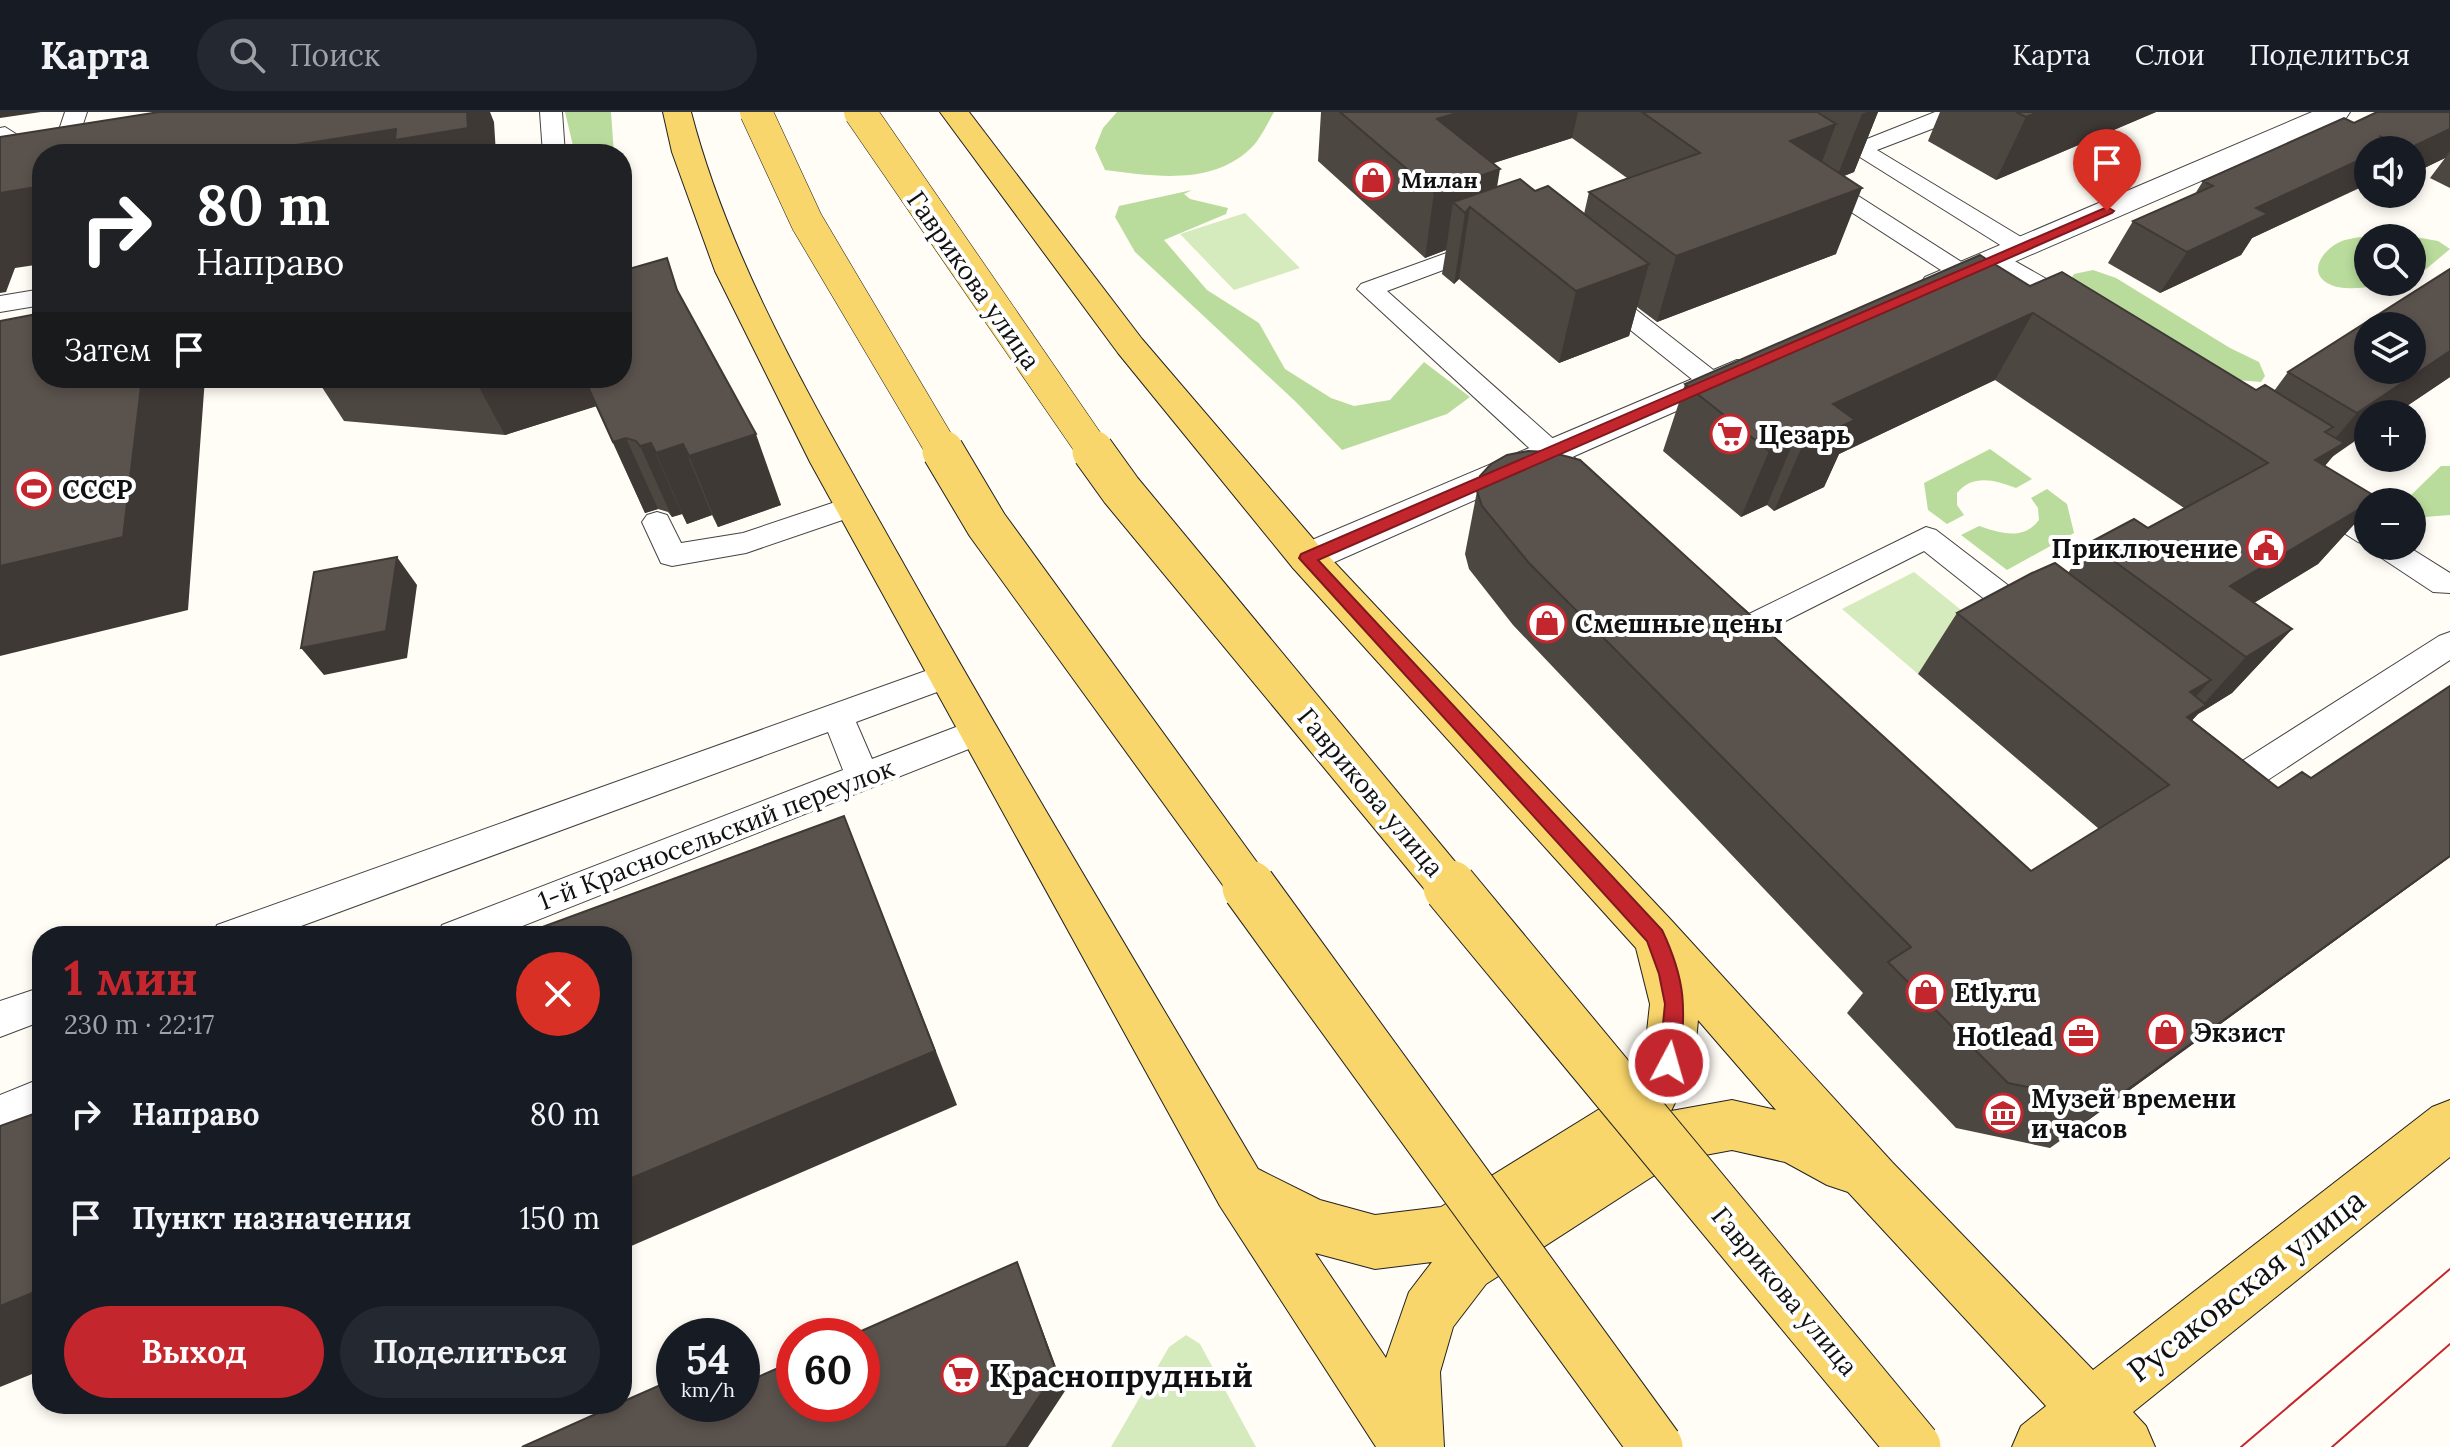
<!DOCTYPE html>
<html lang="ru">
<head>
<meta charset="utf-8">
<style>
	:root { --surface:#171b24; --page:#242831; --text:#f1f3f6; --muted:#9ea1a6; --line:#363941; --accent:#c4262e }
	body { margin:0; font-family:Lora,serif; background:var(--page); color:var(--text); height:100vh; display:flex; flex-direction:column; font-size:30px; white-space:nowrap }
	* { box-sizing:border-box; margin:0 }
	p { font-size:26px; color:var(--muted) }
	.icon { flex:none; width:44px; height:44px; fill:none; stroke:currentColor; stroke-width:2; stroke-linecap:round; stroke-linejoin:round }
	.map { position:relative; flex:1; overflow:hidden }
	.side { position:absolute; left:32px; top:814px; width:600px; height:488px; display:flex; flex-direction:column; background:var(--surface); border-radius:32px; box-shadow:0 4px 12px #0003 }
	.side>* { flex:none }
	.top-card { position:absolute; left:32px; top:32px; width:600px; height:244px; border-radius:32px; box-shadow:0 4px 12px #0003; background:#202124; color:#fff; overflow:hidden }
	.controls { position:absolute; left:2354px; top:24px; display:grid; gap:16px }
	.controls a { display:grid; place-items:center; width:72px; height:72px; border-radius:50%; background:var(--surface); box-shadow:0 4px 12px #0003; font-size:40px }
	.speed { position:absolute; left:656px; top:1206px; display:flex; gap:16px; font-size:40px; font-weight:700; text-align:center }
	.speed>* { display:grid; place-content:center; width:104px; height:104px; border-radius:50%; background:var(--surface); box-shadow:0 4px 12px #0003; line-height:1 }
	.speed small { font-size:20px; font-weight:400 }
	.speed .limit { border:12px solid #d22; background:#fff; color:#111 }
	.pin { position:absolute; display:grid; place-items:center; width:68px; height:68px; color:#fff; margin:-82px -34px; border-radius:50% 50% 50% 0; rotate:-45deg; box-shadow:0 0 8px #0007 }
	.pin .icon { rotate:45deg }
	.me { position:absolute; width:88px; margin:-44px; rotate:6deg; stroke-linejoin:round; filter:drop-shadow(0 0 6px #0008) }
	.turn { display:flex; align-items:center; gap:28px; height:168px; padding:0 32px; font-size:36px }
	.turn .icon { width:104px; height:104px; stroke-width:2.5 }
	.turn b { display:block; font-size:56px; line-height:68px }
	.then { display:flex; align-items:center; height:76px; padding:0 32px; background:#0003; gap:16px; font-size:30px }
	.round { display:grid; place-items:center; flex:none; width:84px; height:84px; border-radius:42px; background:var(--page) }
	.overview { display:flex; align-items:center; justify-content:space-between; height:136px; padding:0 32px }
	h1 { font-size:48px; font-weight:700; line-height:60px; color:var(--accent) }
	.primary-button { display:flex; gap:16px; margin-top:auto; padding:16px 32px }
	.primary-button a { flex:1; height:92px; border-radius:48px; background:var(--accent); color:#fff; font-size:32px; font-weight:700; line-height:92px; text-align:center }
	.primary-button a+a { background:var(--page); color:var(--text) }
	ul { padding:0; list-style:none }
	li { display:flex; align-items:center; gap:24px; height:104px; padding:0 32px }
	li div { flex:1 }
	li b { display:block; font-size:30px }
	li em { font-style:normal }
	header { display:flex; align-items:center; gap:48px; box-sizing:border-box; height:112px; padding:0 40px; background:var(--surface); border-bottom:2px solid var(--line) }
	header strong { font-size:38px }
	nav { display:flex; gap:44px; margin-inline-start:auto; font-size:28px }
	.search { width:560px; height:72px; background:var(--page); display:flex; align-items:center; gap:20px; box-sizing:border-box; padding:0 28px; border-radius:44px; color:var(--muted); font-size:30px }
	.map>svg:first-child { display:block }
</style>
</head>
<body>
<header>
<strong>Карта</strong>
<div class="search"><svg class="icon" aria-label="search" viewBox="0 0 24 24"><circle cx="10" cy="10" r="6"/><path d="M15 15l6 6"/></svg>Поиск</div>
<nav><a>Карта</a><a>Слои</a><a>Поделиться</a></nav>
</header>
<div class="map">
<svg width="2450" height="1335" viewBox="0 0 2450 1335">
	<rect width="100%" height="100%" fill="#fffdf5"/>
	<!-- green -->
	<path fill="#d5ebbd" d="M1245 101 1300 156 1234 178 1180 122Z
		M1914 460 1991 522 1918 562 1842 497Z
		M1186 1223 1200 1232 1256 1335H1111L1169 1235Z"/>
	<!-- forest -->
	<path fill="#b9dc9c" d="M611 0 614 42H575L565 0Z
		M1117 0H1274C1267 12 1260 28 1250 37 1211 74 1153 64 1105 58L1095 36 1103 16Z
		M1192 78 1184 82 1190 87 1228 96 1226 102 1164 128 1207 178 1259 211 1285 257 1331 286 1354 294 1390 288 1424 250 1470 285 1447 302 1342 338 1297 291 1135 140 1115 105 1119 94Z
		M2415 125 2438 129 2450 137 2425 158 2412 163V126H2368V170H2391C2376 175 2344 180 2329 172 2304 159 2327 133 2345 128 2367 122 2393 124 2415 125Z
		M2093 158 2116 166 2230 236 2259 250 2265 264 2261 270 2238 268 2071 167 2074 162Z
		M1990 337 2032 367 2016 376C1994 368 1973 362 1957 381V393L1964 403 1947 412 1928 398 1924 371Z
		M2441 354H2450V403L2412 406V390H2379L2411 383Z
		M2047 377 2067 392 2074 421 2007 458 1961 423 1979 414C2000 421 2023 429 2039 408L2038 396 2031 386Z"/>
	<g fill="none" stroke-linecap="round" stroke-linejoin="round">
		<defs>
			<path id="service" d="M65 0H87L73 42H51Z
				M540 0H562L565 42H543Z
				M1788 0H1814L1862 29 1935 0H1966L1963 5 1877 38 2031 131 2034 136 2031 141H2013Z
				M5 15 16 22 13 27 0 30V16Z
				M1819 62 1827 64 1999 174 2003 179 1999 184H1981L1811 74 1807 69 1811 64Z
				M1488 126 1497 128 1500 133 1497 138 1387 179 1586 356 1590 363 1586 370 1576 373 1566 370 1357 177 1361 172Z
				M1997 139 2087 190 2091 195 2087 200H2069L1988 151 1985 146 1988 141Z
				M1598 172 1607 175 1721 264 1725 270 1721 276 1712 279 1703 276 1589 185 1585 180 1589 175Z
				M42 177V193L0 200V184Z
				M2316 380 2326 383 2368 409V433L2358 430 2306 397 2302 390 2306 383Z
				M853 384 863 387 868 394 863 401 746 441 672 454 661 451 642 410 647 403 657 400 667 403 681 431 743 421Z
				M1926 415 1936 418 2044 501 2049 509 2044 517 2033 521 2022 517 1924 439 1746 529 1735 525 1707 495 1711 487C1729 482 1736 490 1749 502Z
				M2370 434H2407L2450 461V481L2433 480 2374 441Z
				M2450 520V548L2251 679C2231 686 2209 672 2199 653L2204 643 2216 639 2239 651 2439 524Z
				M945 552 956 555 961 564 956 573 856 610 872 647 977 607 989 611 994 620 989 629 497 824H437L442 813 843 658 828 620 274 824H212L217 813Z
				M42 875V909L0 925V889Z
				M42 966V1004L0 1021V983Z"/>
			<path id="minor" d="M2312 0H2350L2346 6 1947 179 1936 182 1925 179 1920 172 1925 165Z
				M1737 248 1749 251 1754 259 1749 267 1321 456 1307 460 1293 456 1288 446 1293 436Z"/>
			<path id="primary" d="M663 0H691C732 157 819 301 898 442 1014 649 1137 852 1258 1057L1320 1088 1375 1103 1441 1095 1627 980 1644 947 1650 892 1636 836 1293 456 1118 241 940 0H969L1142 227 1321 436 1672 809 1892 1050 2093 1258 2432 995 2450 988V1045L2133 1300 2146 1314 2155 1335H2012L2021 1314 2046 1294 1848 1080 1827 1073 1785 1050 1732 1038 1678 1048 1486 1172 1453 1215 1440 1260 1444 1335H1376L1220 1094 810 350 715 159 672 40ZM1698 908 1776 998 1732 988 1671 999 1694 951ZM1315 1141 1375 1157 1432 1150 1409 1180 1386 1246Z"/>
		</defs>
		<!-- service casing -->
		<use href="#service" stroke="#444" stroke-width="2"/>
		<!-- minor casing -->
		<use href="#minor" stroke="#444" stroke-width="2"/>
		<!-- primary casing -->
		<use href="#primary" stroke="#222" stroke-width="2"/>
		<!-- service -->
		<use href="#service" fill="#fff" fill-rule="evenodd"/>
		<!-- minor -->
		<use href="#minor" fill="#fff" fill-rule="evenodd"/>
		<!-- primary -->
		<use href="#primary" fill="#f9d66b" fill-rule="evenodd"/>
		<!-- tram -->
		<path stroke="#c4262e" stroke-width="2" d="M2241 1335 2450 1157
			M2332 1335 2450 1232"/>
		<defs>
			<path id="primary-bridge-far2" d="M756 0 807 110 944 341
				M860 0 1095 341"/>
			<path id="primary-bridge-far1" d="M943 339 987 413 1251 777
				M1093 339 1121 378 1451 777"/>
			<path id="primary-bridge" d="M1249 775 1656 1335
				M1450 775 1914 1335"/>
		</defs>
		<!-- primary-bridge-far2 casing -->
		<use href="#primary-bridge-far2" stroke="#222" stroke-width="33" stroke-linecap="butt"/>
		<!-- primary-bridge-far1 casing -->
		<use href="#primary-bridge-far1" stroke="#222" stroke-width="43" stroke-linecap="butt"/>
		<!-- primary-bridge casing -->
		<use href="#primary-bridge" stroke="#222" stroke-width="55" stroke-linecap="butt"/>
		<!-- primary-bridge-far2 -->
		<use href="#primary-bridge-far2" stroke="#f9d66b" stroke-width="32"/>
		<!-- primary-bridge-far1 -->
		<use href="#primary-bridge-far1" stroke="#f9d66b" stroke-width="41"/>
		<!-- primary-bridge -->
		<use href="#primary-bridge" stroke="#f9d66b" stroke-width="53"/>
	</g>
	<!-- wall -->
	<path fill="#4d4742" fill-rule="evenodd" d="M1321 0H1878L1854 60 1844 64 1836 142 1657 210 1637 195 1629 224 1559 251 1459 167 1454 172 1442 162 1446 138 1425 146 1318 49ZM1572 26 1627 66 1589 80 1584 102 1535 79 1497 75 1493 51Z
		M1940 0H2156L1996 68 1928 29Z
		M2450 0V76L2430 66 2445 46 2412 62V38H2368V73L2366 72 2252 126 2241 143 2160 181 2108 151 2133 109 2195 82 2203 69 2354 11Z
		M2450 157V265L2395 302H2368L2325 354 2378 386 2374 390H2368V397L2318 452 2254 491 2292 517 2232 581 2198 602 2192 608 2278 676 2311 666 2450 574V745L2050 1036 1956 1016 1847 901 1863 881 1513 513 1469 457 1465 442 1477 379 2031 759 2099 717 1918 562 1957 501 2068 461 2089 431 2148 416 2184 396 1995 268 1839 342 1824 375 1774 399 1767 393 1741 405 1663 339 1685 272 2030 174 2256 278 2274 279 2288 260Z
		M683 188 781 393 718 415 712 403 687 412 682 402 672 405 668 400 658 397 645 401 596 294 505 323 344 309 316 266H622Z"/>
	<!-- shaded-wall -->
	<path fill="#3f3936" d="M0 0H41L0 6Z
		M467 0H490L494 10 496 42H240Z
		M1460 0H1578L1572 26 1429 72 1437 7Z
		M1867 0H1878L1854 60 1836 67 1862 2Z
		M2039 0H2156L1996 68 2026 5Z
		M1836 12 1812 77 1790 29Z
		M2450 17V39L2445 46 2412 62V38H2407L2408 37Z
		M2368 44V70L2366 73 2252 126 2241 143 2160 181 2187 140 2256 96Z
		M1500 57 1491 112 1470 95 1459 167 1454 172 1465 101 1453 90 1446 138 1425 146 1434 80Z
		M42 74V152L15 156 6 180 0 181V81Z
		M1862 76 1836 142 1657 210 1676 144Z
		M1649 152 1629 224 1559 251 1576 179Z
		M2033 201 1995 268 1839 342 1824 375 1774 399 1803 332 1833 292Z
		M2450 239V265L2395 302H2368V320L2332 345 2287 398 2315 348 2320 344 2357 301Z
		M142 266H205L188 498 0 544V454Z
		M474 266H584L597 294 505 323Z
		M756 322 781 393 718 415 689 344Z
		M626 326 658 397 645 401 613 330Z
		M1795 326 1767 393 1741 405 1769 339Z
		M651 331 682 402 672 405 640 334Z
		M683 332 712 403 687 412 656 341Z
		M2368 392V397L2318 452 2209 518 2230 474Z
		M397 445 417 473 407 546 324 563 301 536Z
		M2292 517 2232 581 2198 602 2152 652 2187 605 2196 600 2246 545Z
		M2211 568 2157 627 2190 580Z
		M844 704 957 993 622 1138V1070Z
		M2450 744V745L2050 1036 2109 991Z
		M1017 1150 1065 1279 1028 1335H1006Z
		M42 1177V1258L0 1275V1194Z"/>
	<!-- building -->
	<path fill="#5a524d" stroke="#3f3936" stroke-width="2" fill-rule="evenodd" d="M159 0H467L468 16 395 28 396 17 240 42H42V74L0 81V25Z
		M1340 0H1460L1437 7 1500 57 1434 80Z
		M1642 0H1817L1836 12 1790 29 1862 76 1676 144 1589 80 1700 41Z
		M2016 0H2039L2026 5Z
		M2377 0H2450V17L2408 37 2379 24 2395 32 2382 38H2368V44L2256 96 2268 102 2187 140 2133 109 2213 74 2203 69 2344 6 2354 11Z
		M1520 67 1535 79 1548 74 1649 152 1576 179 1470 95 1465 101 1453 90Z
		M1980 143 2030 174 2062 160 2256 278 2265 273 2333 315 2325 320 2344 331 2315 348 2378 386 2372 390H2368V392L2230 474 2292 517 2246 545 2089 431 2134 407 2148 416 2268 351 2033 201 1833 292 1855 308 1803 332 1795 326 1769 339 1685 272Z
		M667 146 677 178 756 322 689 344 683 332 656 341 651 331 640 334 636 329 626 326 613 330 584 266H622V159Z
		M2450 157V239L2357 301 2288 260ZM2368 214H2412V258H2368Z
		M42 201V266H142L123 425 0 454V209Z
		M1528 339 1550 340 1580 348 2031 759 2169 673 1957 501 2032 461 2055 451 2211 568 2190 580 2206 593 2187 605 2278 676 2302 660 2311 666 2450 574V744L2109 991 2008 971 1888 850 1911 835 1529 451 1482 394 1477 379 1480 364 1491 352 1507 343Z
		M397 445 386 519 301 536 314 460Z
		M844 704 935 939 622 1070V824H518Z
		M42 999V1177L0 1194V1014Z
		M1017 1150 1056 1259 1006 1335H522L618 1292H622V1290L674 1267V1292H742V1272L794 1249V1292H862V1224H850Z"/>
	<!-- route -->
	<path fill="#c4262e" stroke="#7f191e" stroke-width="2" d="M2107 95 2114 99 2112 101 1318 448 1662 818C1687 871 1685 895 1680 951L1677 958 1669 961 1662 958 1659 951 1665 892 1659 862 1647 829 1299 446 1301 442Z"/>
	<!-- icons -->
	<defs>
		<symbol id="shop-ring" viewBox="-11 -11 22 22"><circle r="9.5" fill="#fff" stroke="#c4262e" stroke-width="1.5"/><path d="M-5-2.5h2.3a2.7 3.5 0 0 1 5.4 0H5L5.5 6h-11ZM-1.5-2.5h3a1.5 2.3 0 0 0-3 0Z" fill="#c4262e"/></symbol>
		<symbol id="supermarket-ring" viewBox="-11 -11 22 22"><circle r="9.5" fill="#fff" stroke="#c4262e" stroke-width="1.5"/><path d="M-6-5.5h2.5l.6 2H6L4.5 2H-2.5L-4.4-4H-6ZM-1.5 3.2a1.3 1.3 0 1 0 .1 0ZM3 3.2a1.3 1.3 0 1 0 .1 0Z" fill="#c4262e"/></symbol>
		<symbol id="stadium-ring" viewBox="-11 -11 22 22"><circle r="9.5" fill="#fff" stroke="#c4262e" stroke-width="1.5"/><path d="M0-5a6.5 5 0 1 0 0 10a6.5 5 0 1 0 0-10ZM-3.5-1.8h7v3.6h-7Z" fill="#c4262e"/></symbol>
		<symbol id="civic-ring" viewBox="-11 -11 22 22"><circle r="9.5" fill="#fff" stroke="#c4262e" stroke-width="1.5"/><path d="M-.6-6.5H3V-4.5H.6V-3L4-1V1h2V6H-6V1h2V-1L-.6-3ZM-1.2 2.5V6h2.4V2.5Z" fill="#c4262e"/></symbol>
		<symbol id="office-ring" viewBox="-11 -11 22 22"><circle r="9.5" fill="#fff" stroke="#c4262e" stroke-width="1.5"/><path d="M-6-3h4V-5.5h4V-3h4V5H-6ZM-1-4.5V-3h2v-1.5ZM-6 0V1H6V0Z" fill="#c4262e"/></symbol>
		<symbol id="museum-ring" viewBox="-11 -11 22 22"><circle r="9.5" fill="#fff" stroke="#c4262e" stroke-width="1.5"/><path d="M0-6L6-3V-2H-6V-3ZM-5-1h2V3h-2ZM-1-1h2V3h-2ZM3-1h2V3H3ZM-6 4H6V6H-6Z" fill="#c4262e"/></symbol>
	</defs>
	<g fill-rule="evenodd">
		<use href="#shop-ring" x="1351" y="46" width="44" height="44"/>
		<use href="#supermarket-ring" x="1708" y="300" width="44" height="44"/>
		<use href="#stadium-ring" x="12" y="355" width="44" height="44"/>
		<use href="#civic-ring" x="2244" y="414" width="44" height="44"/>
		<use href="#shop-ring" x="1525" y="489" width="44" height="44"/>
		<use href="#shop-ring" x="1904" y="858" width="44" height="44"/>
		<use href="#shop-ring" x="2144" y="898" width="44" height="44"/>
		<use href="#office-ring" x="2059" y="902" width="44" height="44"/>
		<use href="#museum-ring" x="1981" y="979" width="44" height="44"/>
		<use href="#supermarket-ring" x="939" y="1241" width="44" height="44"/>
	</g>
	<g text-anchor="middle" dominant-baseline="central" stroke-width="8" stroke-linejoin="round" paint-order="stroke">
		<!-- far-poi labels -->
		<g font-size="22" font-weight="bold" fill="#111" stroke="#fff" text-anchor="start">
			<text x="1401" y="68">Милан</text>
		</g>
		<!-- street labels -->
		<g font-size="26" fill="#111" stroke="#fff">
			<text transform="translate(974 168) rotate(55)">Гаврикова улица</text>
			<text transform="translate(1371 680) rotate(50)">Гаврикова улица</text>
			<text transform="translate(716 722) rotate(-21)">1-й Красносельский переулок</text>
			<text transform="translate(1785 1179) rotate(50)">Гаврикова улица</text>
		</g>
		<!-- poi labels -->
		<g font-size="26" font-weight="bold" fill="#111" stroke="#fff" text-anchor="start">
			<text x="1758" y="322">Цезарь</text>
			<text x="62" y="377">СССР</text>
			<text x="2238" y="436" text-anchor="end">Приключение</text>
			<text x="1575" y="511">Смешные цены</text>
			<text x="1954" y="880">Etly.ru</text>
			<text x="2194" y="920">Экзист</text>
			<text x="2053" y="924" text-anchor="end">Hotlead</text>
			<text x="2031" y="986">Музей времени<tspan x="2031" dy="30">и часов</tspan></text>
		</g>
		<!-- near-street labels -->
		<g font-size="32" fill="#111" stroke="#fff">
			<text transform="translate(2246 1173) rotate(-38)">Русаковская улица</text>
		</g>
		<!-- near-poi labels -->
		<g font-size="32" font-weight="bold" fill="#111" stroke="#fff" text-anchor="start">
			<text x="989" y="1263">Краснопрудный</text>
		</g>
	</g>
</svg>
<div class="controls">
<a><svg class="icon" aria-label="sound" viewBox="0 0 24 24"><path d="M4 9h4l5-4v14l-5-4H4zM17 9q2 3 0 6"/></svg></a>
<a><svg class="icon" aria-label="search" viewBox="0 0 24 24"><circle cx="10" cy="10" r="6"/><path d="M15 15l6 6"/></svg></a>
<a><svg class="icon" aria-label="layers" viewBox="0 0 24 24"><path d="M12 4l9 5-9 5-9-5zM3 14l9 5 9-5"/></svg></a>
<a>+</a>
<a>−</a>
</div>
<div class="speed"><div>54<small>km/h</small></div><div class="limit">60</div></div>
<div class="pin" style="left:2107px;top:99px;background:#d93025"><svg class="icon" aria-label="arrive" viewBox="0 0 24 24"><path d="M6 21V4h12l-3 4 3 4H6"/></svg></div>
<svg class="me" style="left:1669px;top:951px" viewBox="-20 -20 40 40"><circle r="17" fill="#c4262e" stroke="#fff" stroke-width="3"/><path d="M0-11L8 9 0 5-8 9z" fill="#fff"/></svg>
<div class="top-card">
<div class="turn"><svg class="icon" aria-label="right" viewBox="0 0 24 24"><path d="M7 20v-9h11M14 6l5 5-5 5"/></svg><div><b>80 m</b>Направо</div></div>
<div class="then">Затем<svg class="icon" aria-label="arrive" viewBox="0 0 24 24"><path d="M6 21V4h12l-3 4 3 4H6"/></svg></div>
</div>
<section class="side">
<div class="overview"><div><h1>1 мин</h1><p>230 m · 22:17</p></div><a class="round" style="background:#d93025;color:#fff"><svg class="icon" aria-label="close" viewBox="0 0 24 24"><path d="M6 6l12 12M18 6L6 18"/></svg></a></div>
<ul>
<li><svg class="icon" aria-label="right" viewBox="0 0 24 24"><path d="M7 20v-9h11M14 6l5 5-5 5"/></svg><div><b>Направо</b></div><em>80 m</em></li>
<li><svg class="icon" aria-label="arrive" viewBox="0 0 24 24"><path d="M6 21V4h12l-3 4 3 4H6"/></svg><div><b>Пункт назначения</b></div><em>150 m</em></li>
</ul>
<div class="primary-button"><a>Выход</a><a>Поделиться</a></div>
</section>
</div>
</body>
</html>
